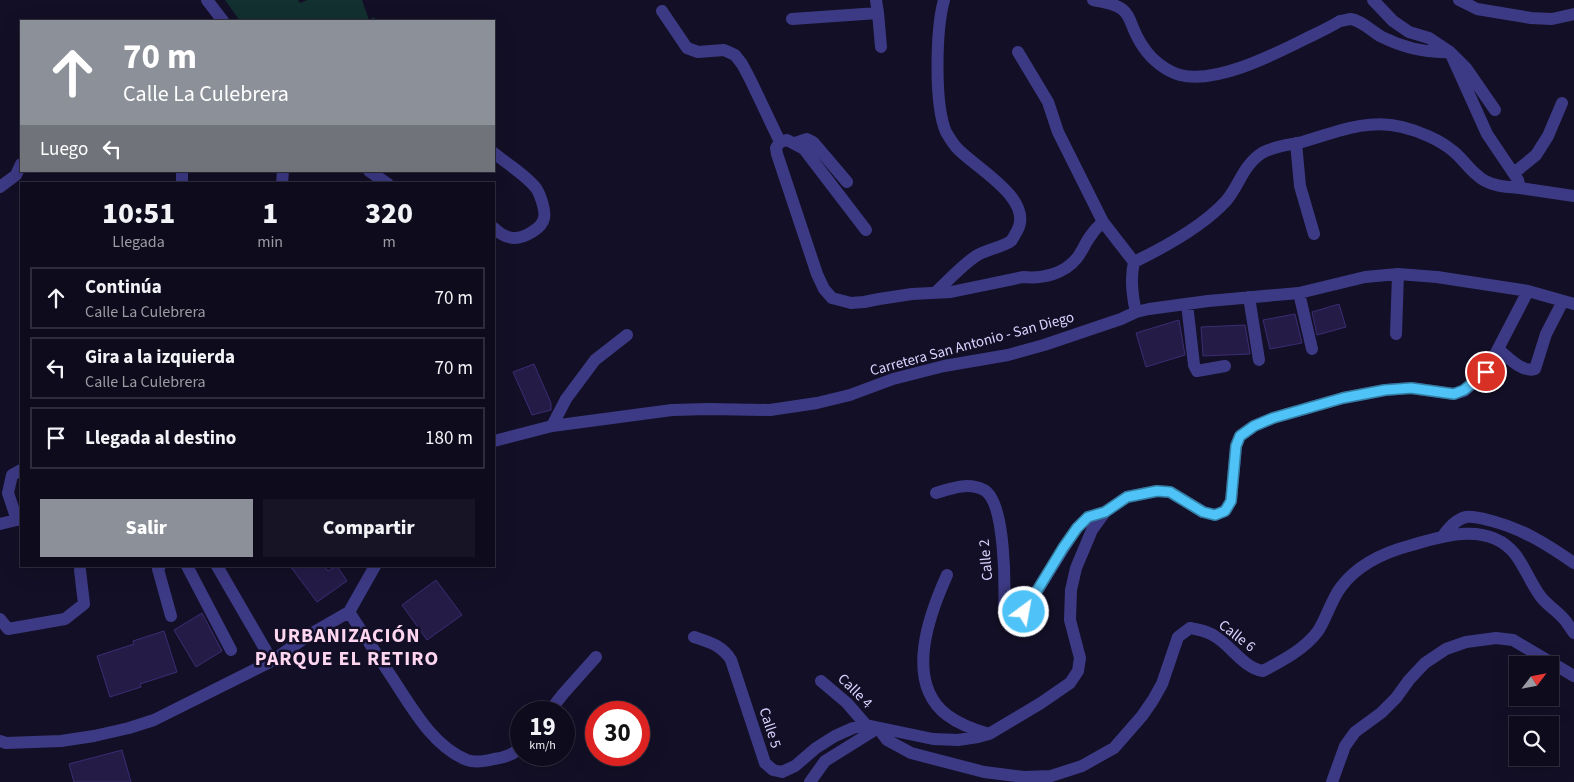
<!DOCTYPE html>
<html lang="es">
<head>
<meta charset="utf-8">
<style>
	:root { --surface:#0e0b1c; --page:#171425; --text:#f1f3f6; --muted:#9b9ba3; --line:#2e2b3b; --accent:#8c9099 }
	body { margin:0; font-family:"Source Sans 3",sans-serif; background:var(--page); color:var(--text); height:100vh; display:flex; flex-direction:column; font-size:19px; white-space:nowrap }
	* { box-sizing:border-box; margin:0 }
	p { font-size:16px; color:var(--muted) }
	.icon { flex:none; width:28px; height:28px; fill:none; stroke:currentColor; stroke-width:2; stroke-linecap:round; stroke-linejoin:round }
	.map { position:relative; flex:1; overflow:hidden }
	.sheet { position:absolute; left:20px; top:182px; width:475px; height:385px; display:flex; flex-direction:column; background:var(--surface); border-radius:0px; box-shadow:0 5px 20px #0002,0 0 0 1px var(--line) }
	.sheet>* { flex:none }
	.hud { position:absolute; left:20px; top:20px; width:475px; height:152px; border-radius:0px; box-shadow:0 5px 20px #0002,0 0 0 1px var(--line); background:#8c9099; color:#fff; overflow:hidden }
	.needle { width:32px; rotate:58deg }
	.buttons { position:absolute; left:1509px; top:656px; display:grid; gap:10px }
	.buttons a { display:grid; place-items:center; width:50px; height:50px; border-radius:0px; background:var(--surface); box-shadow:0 5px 20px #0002,0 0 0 1px var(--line); font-size:25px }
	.speed { position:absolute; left:510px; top:701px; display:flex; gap:10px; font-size:25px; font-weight:700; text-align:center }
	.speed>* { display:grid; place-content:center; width:65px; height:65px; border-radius:50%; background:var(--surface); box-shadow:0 5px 20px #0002,0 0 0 1px var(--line); line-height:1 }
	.speed small { font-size:12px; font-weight:400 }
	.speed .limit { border:8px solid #d22; background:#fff; color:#111 }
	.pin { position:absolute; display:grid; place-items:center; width:42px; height:42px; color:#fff; margin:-21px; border:2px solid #fff; border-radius:50%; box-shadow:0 1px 5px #0007 }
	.me { position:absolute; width:55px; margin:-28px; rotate:32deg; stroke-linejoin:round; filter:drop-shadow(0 0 4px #0008) }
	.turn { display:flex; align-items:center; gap:18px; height:105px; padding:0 20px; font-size:22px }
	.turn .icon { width:65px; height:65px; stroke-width:2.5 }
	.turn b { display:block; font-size:35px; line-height:42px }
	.then { display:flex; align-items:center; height:48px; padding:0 20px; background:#0003; gap:10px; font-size:19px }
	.eta { display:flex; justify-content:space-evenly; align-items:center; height:85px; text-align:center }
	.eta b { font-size:30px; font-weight:800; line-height:35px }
	.action { display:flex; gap:10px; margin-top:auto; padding:10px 20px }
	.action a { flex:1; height:58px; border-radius:0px; background:var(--accent); color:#fff; font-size:20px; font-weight:800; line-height:58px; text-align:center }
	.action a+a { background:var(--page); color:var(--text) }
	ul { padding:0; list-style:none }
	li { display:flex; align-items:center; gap:15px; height:62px; margin:0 10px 8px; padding:0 10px; border:2px solid var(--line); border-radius:0px }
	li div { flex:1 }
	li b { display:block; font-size:19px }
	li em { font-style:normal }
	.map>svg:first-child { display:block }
</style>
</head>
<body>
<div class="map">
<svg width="1574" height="782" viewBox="0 0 1574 782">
	<rect width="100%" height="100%" fill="#130f26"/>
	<!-- green -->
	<path fill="#12302f" d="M225 0H298L300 3 307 0H362L369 20 374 17 376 21H240Z"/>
	<!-- building -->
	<path fill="#241b47" stroke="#3b2d73" d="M1339 304 1346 327 1317 335 1312 312Z
		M1295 314 1302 343 1270 349 1263 320Z
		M1179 320 1185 355 1146 367 1136 333Z
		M1245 325 1250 354 1203 356 1201 327Z
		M534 364 551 403V410L532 415 513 372Z
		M290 566H324L328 571 337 566 347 581 317 602Z
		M436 580 462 615 427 640 402 605Z
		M202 613 222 651 196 667 174 630Z
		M164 631 177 672 140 684 141 687 110 697 97 656 134 644 133 641Z
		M122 750 131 782H74L69 764Z"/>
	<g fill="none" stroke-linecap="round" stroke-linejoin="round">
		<!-- minor -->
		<path stroke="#3d3a85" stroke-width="12" d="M207 0 223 21
			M1093 0C1139 7 1123 19 1144 48 1152 60 1166 71 1180 75 1214 84 1269 57 1299 42 1313 35 1327 29 1340 21 1343 21 1348 19 1351 19 1363 21 1372 32 1382 37 1402 47 1427 53 1450 52L1466 68 1495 110
			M1459 0 1477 9 1531 18 1552 19 1574 14
			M662 11 687 48 698 52 724 50 735 55 742 64 750 79 780 142
			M878 13 881 47
			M792 19 878 13 876 0
			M1018 52 1048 102 1058 132 1103 222 1134 262
			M795 143 807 139 813 142 847 182
			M1296 143 1300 186 1314 234
			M494 153C507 164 525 174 536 188 540 194 546 211 544 218 543 224 537 229 532 232 518 241 506 240 494 228
			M369 171 388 184
			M1514 173 1536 155 1548 136 1562 103
			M182 184V171
			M282 184 283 171
			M0 187 16 175 21 164
			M1520 188 1574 196
			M866 230 804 149 787 140 780 142 776 148 777 154 817 274 824 289 832 298 851 303 864 302 879 299 912 294 951 292 1023 277C1043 279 1064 274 1077 258 1083 250 1086 241 1092 234 1095 229 1099 226 1103 222
			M936 292C949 280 961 266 976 256 985 250 1003 247 1011 241 1013 239 1015 234 1017 231 1035 199 974 167 957 148 953 144 949 137 946 132 934 104 936 29 944 0
			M1299 293 1312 349
			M1249 297 1259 360
			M1187 304 1194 365 1197 371 1225 366
			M1136 312C1132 295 1130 279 1134 262 1163 248 1204 225 1226 201 1239 186 1243 165 1262 153 1274 146 1289 145 1302 142 1334 133 1367 118 1402 127 1419 131 1440 140 1453 151 1462 158 1468 168 1477 175 1488 186 1505 187 1520 188L1518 180 1487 134 1450 52 1429 38 1409 32 1393 21 1373 0
			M1396 334 1398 274
			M1498 349C1508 357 1522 373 1535 369L1546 334 1563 301
			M552 426 566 399 595 360 627 335
			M494 441 552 426 672 410 709 409 770 410 817 403 850 395 893 379 944 366 1008 355 1044 345 1121 319 1136 312 1149 309 1208 301 1299 293 1365 277 1398 274 1437 277 1528 291 1574 304
			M936 493C952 488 968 482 984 490 1006 502 1005 588 1004 612L1009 618H1018L1024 612 1063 549 1077 528 1088 517 1105 512
			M17 520 8 493 12 475 21 470
			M0 524 21 519
			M1442 537C1448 529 1456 519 1466 517 1474 516 1484 519 1492 521 1523 529 1548 545 1574 563
			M160 566 158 569 171 616
			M187 566 231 650
			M217 566 272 661
			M947 575C929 615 904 682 947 715 959 724 975 730 989 734
			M349 612C363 633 377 655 391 676 411 706 432 746 467 760 475 763 486 761 494 759 503 758 515 754 521 747
			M0 619 8 629 65 619 84 604 80 570
			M694 637C709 642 722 645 731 660L765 763 773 770 782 772 795 766 816 748 835 736 853 728 866 725 933 739 958 740 978 737 989 734 1041 703 1070 683 1078 671 1080 658 1070 620 1071 590 1076 568 1092 530 1105 512 1127 497 1157 491 1170 492 1203 512 1215 515 1225 511 1231 501 1236 446 1240 436 1254 426 1273 418 1343 398 1385 390 1411 388 1454 394 1464 391 1486 372 1528 291
			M821 681 847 703 866 725
			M549 712 563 694 596 657
			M878 728 887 740 911 753 984 772 1024 777 1051 776 1082 766 1114 748 1142 716 1153 700 1162 684 1178 637 1190 628C1200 630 1208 631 1216 637 1232 647 1244 668 1263 671 1282 661 1305 649 1318 631 1327 617 1331 600 1341 587 1358 564 1385 552 1412 545 1445 535 1489 522 1515 554 1525 567 1531 584 1541 597 1547 605 1556 610 1563 618 1567 622 1570 628 1574 633
			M0 741 6 743 61 741 94 736 129 728 154 720 272 661 309 635 349 612 375 566
			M810 782 825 761 878 728
			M1332 782 1345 746 1355 732 1381 713 1396 698 1409 680 1425 663 1446 649 1466 642 1496 638 1513 640 1574 676"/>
	</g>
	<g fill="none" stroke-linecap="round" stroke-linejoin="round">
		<defs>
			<path id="route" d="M1024 612 1063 548 1077 528 1088 517 1105 512 1127 497 1157 491 1170 492 1203 512 1215 515 1225 511 1231 501 1236 446 1240 436 1254 426 1273 418 1343 398 1385 390 1411 388 1454 394 1464 390 1486 372"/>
		</defs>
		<!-- route casing -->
		<use href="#route" stroke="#337fa1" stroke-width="12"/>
		<!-- route -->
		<use href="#route" stroke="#4fc3f7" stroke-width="9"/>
	</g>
	<g text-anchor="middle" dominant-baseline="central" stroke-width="5" stroke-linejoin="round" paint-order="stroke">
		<!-- street labels -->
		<g font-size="15" fill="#d9d4ff" stroke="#130f26">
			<text transform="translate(972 344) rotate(-15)">Carretera San Antonio - San Diego</text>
			<text transform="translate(986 560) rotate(-95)">Calle 2</text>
			<text transform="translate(1237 636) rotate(38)">Calle 6</text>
			<text transform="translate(855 691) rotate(45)">Calle 4</text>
			<text transform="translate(770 728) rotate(72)">Calle 5</text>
		</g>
		<!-- district labels -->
		<g font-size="20" font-weight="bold" letter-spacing="1" fill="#ffd6f0" stroke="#130f26">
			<text x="347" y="636">URBANIZACIÓN<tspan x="347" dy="23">PARQUE EL RETIRO</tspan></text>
		</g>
	</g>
</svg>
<div class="buttons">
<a><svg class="needle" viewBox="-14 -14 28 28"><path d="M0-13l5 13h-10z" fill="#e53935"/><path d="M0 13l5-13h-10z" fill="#9b9ba3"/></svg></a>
<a><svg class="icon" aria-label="search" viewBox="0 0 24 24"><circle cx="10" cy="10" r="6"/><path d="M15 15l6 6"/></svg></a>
</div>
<div class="speed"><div>19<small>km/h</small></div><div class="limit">30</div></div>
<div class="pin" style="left:1486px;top:372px;background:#d93025"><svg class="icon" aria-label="arrive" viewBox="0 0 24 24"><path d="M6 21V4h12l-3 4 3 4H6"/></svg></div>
<svg class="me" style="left:1024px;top:612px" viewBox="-20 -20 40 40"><circle r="17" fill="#4fc3f7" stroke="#fff" stroke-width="3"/><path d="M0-11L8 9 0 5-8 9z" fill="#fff"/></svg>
<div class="hud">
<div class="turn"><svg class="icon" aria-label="ahead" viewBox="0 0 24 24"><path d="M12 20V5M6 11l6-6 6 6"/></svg><div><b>70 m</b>Calle La Culebrera</div></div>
<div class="then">Luego<svg class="icon" aria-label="left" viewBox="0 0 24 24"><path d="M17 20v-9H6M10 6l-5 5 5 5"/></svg></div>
</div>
<section class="sheet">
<div class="eta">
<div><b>10:51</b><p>Llegada</p></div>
<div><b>1</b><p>min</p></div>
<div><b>320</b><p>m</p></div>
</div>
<ul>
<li><svg class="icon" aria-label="ahead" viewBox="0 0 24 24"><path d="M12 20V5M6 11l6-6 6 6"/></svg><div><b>Continúa</b><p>Calle La Culebrera</p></div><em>70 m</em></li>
<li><svg class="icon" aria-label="left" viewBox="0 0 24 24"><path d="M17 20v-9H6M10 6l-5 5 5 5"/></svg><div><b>Gira a la izquierda</b><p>Calle La Culebrera</p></div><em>70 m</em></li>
<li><svg class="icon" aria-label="arrive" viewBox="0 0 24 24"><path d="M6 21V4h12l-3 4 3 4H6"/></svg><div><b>Llegada al destino</b></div><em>180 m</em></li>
</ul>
<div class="action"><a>Salir</a><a>Compartir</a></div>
</section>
</div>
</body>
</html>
